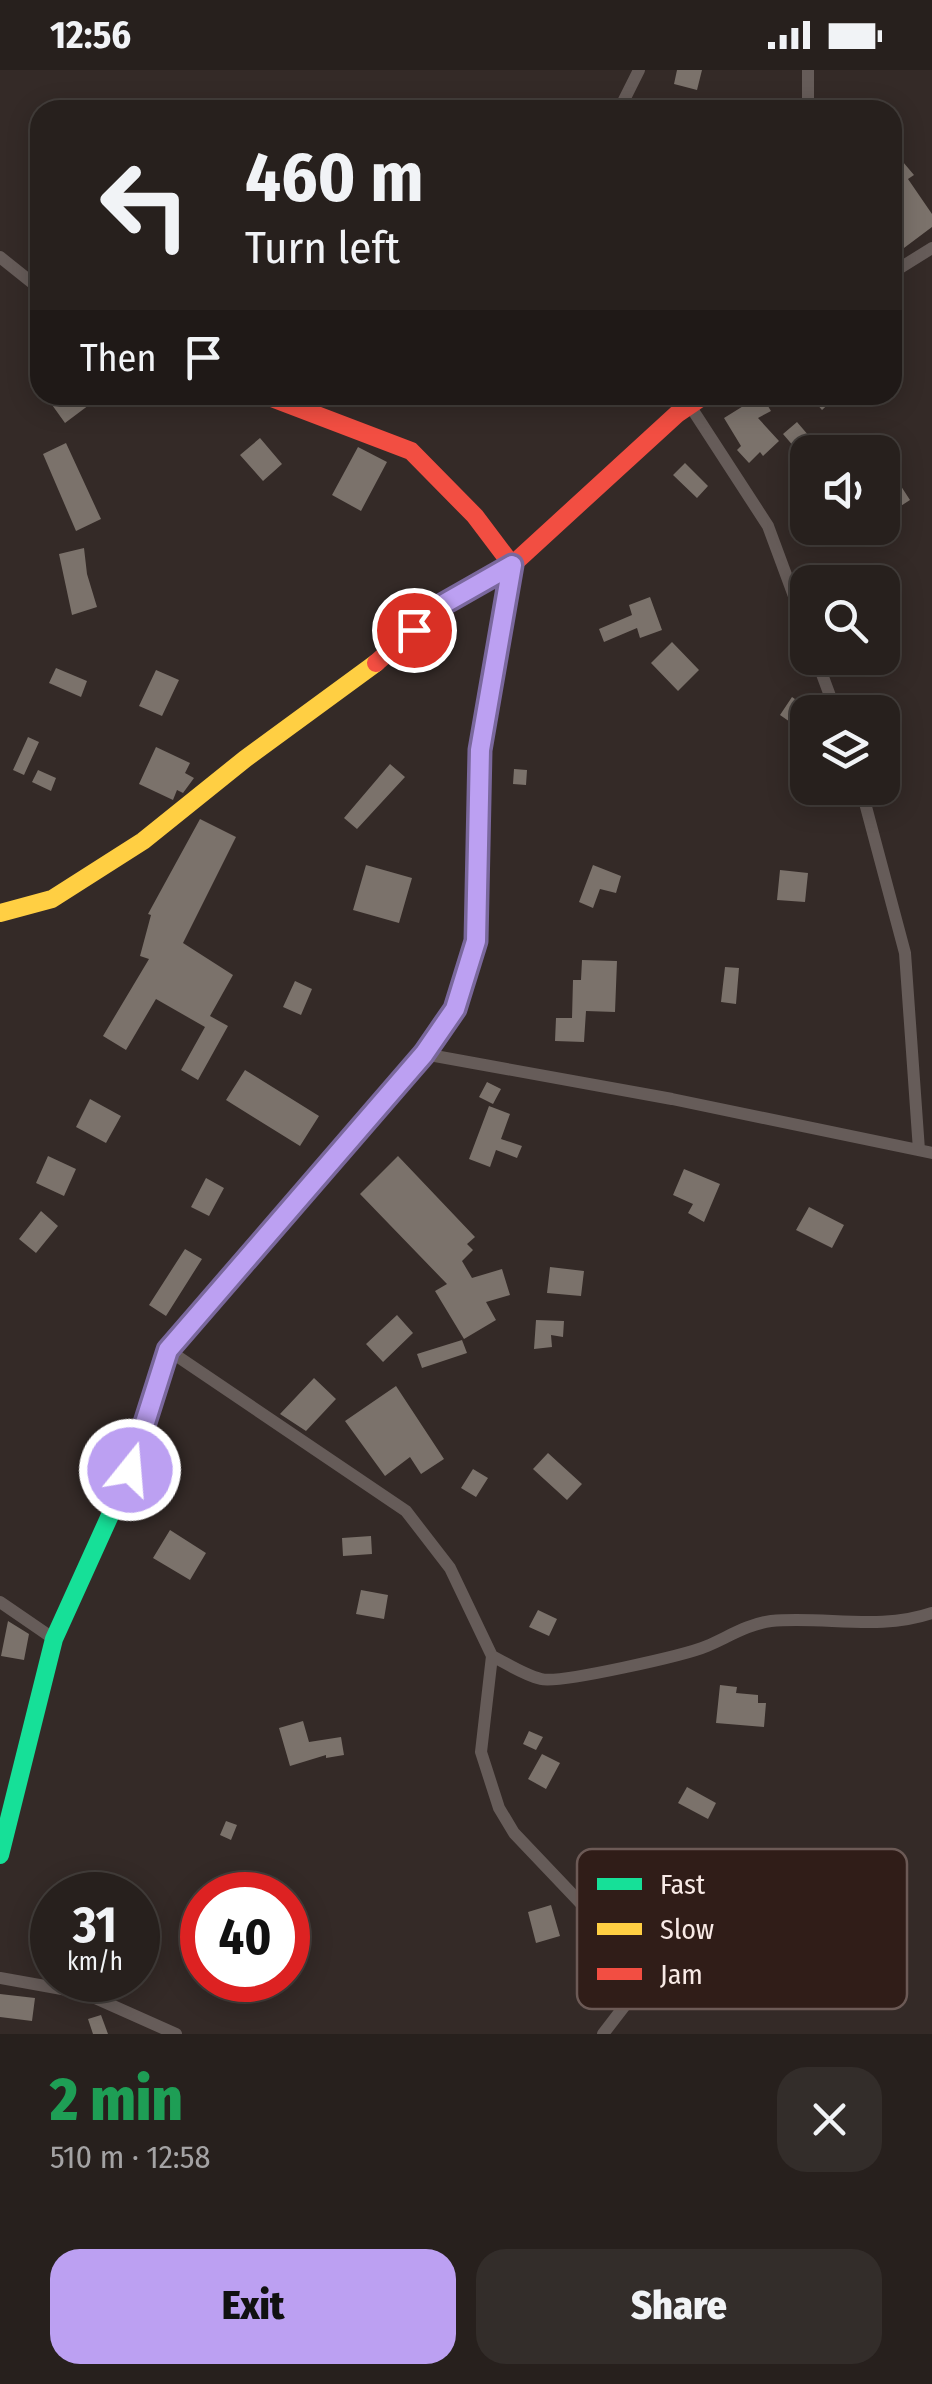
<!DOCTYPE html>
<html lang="en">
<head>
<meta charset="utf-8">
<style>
	:root { --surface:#27201d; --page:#332d2a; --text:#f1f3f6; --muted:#a4a3a4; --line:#433e3b; --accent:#bca0f2 }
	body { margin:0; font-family:"Fira Sans Condensed",sans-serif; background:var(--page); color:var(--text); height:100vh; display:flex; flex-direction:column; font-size:38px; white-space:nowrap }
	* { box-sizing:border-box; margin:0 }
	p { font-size:32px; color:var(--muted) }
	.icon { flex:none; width:55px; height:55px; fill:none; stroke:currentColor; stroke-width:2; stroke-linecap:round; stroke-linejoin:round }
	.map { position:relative; height:1964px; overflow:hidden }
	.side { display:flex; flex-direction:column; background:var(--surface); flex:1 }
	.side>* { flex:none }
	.banner { position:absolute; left:30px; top:30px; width:872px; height:305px; border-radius:30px; box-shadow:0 5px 25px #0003,0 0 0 2px var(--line); background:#27201d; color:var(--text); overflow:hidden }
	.controls { position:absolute; left:790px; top:365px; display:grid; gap:20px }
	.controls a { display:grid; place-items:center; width:110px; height:110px; border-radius:20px; background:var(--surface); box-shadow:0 5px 25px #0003,0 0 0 2px var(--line); font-size:50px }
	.speed { position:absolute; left:30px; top:1802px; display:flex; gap:20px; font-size:50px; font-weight:700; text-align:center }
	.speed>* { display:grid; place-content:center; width:130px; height:130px; border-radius:50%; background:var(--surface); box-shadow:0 5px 25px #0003,0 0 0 2px var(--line); line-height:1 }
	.speed small { font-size:25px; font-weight:400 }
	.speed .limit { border:15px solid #d22; background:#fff; color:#111 }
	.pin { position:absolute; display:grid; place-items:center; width:85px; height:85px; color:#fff; margin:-42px; border:5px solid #fff; border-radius:50%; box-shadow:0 2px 10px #0007 }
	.me { position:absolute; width:110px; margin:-55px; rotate:17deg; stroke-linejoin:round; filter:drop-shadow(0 0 8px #0008) }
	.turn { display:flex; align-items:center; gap:35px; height:210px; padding:0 50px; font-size:45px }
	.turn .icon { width:130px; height:130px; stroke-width:2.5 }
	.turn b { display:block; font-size:70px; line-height:85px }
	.then { display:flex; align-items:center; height:95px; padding:0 50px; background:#0003; gap:20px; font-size:38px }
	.round { display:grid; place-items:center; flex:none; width:105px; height:105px; border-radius:30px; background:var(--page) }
	.head { display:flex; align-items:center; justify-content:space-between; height:170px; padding:0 50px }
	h1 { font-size:60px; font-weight:800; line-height:75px; color:#1e9e55 }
	.action { display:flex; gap:20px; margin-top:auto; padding:20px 50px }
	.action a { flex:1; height:115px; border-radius:30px; background:var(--accent); color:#111; font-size:40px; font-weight:800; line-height:115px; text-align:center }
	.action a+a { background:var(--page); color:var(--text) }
	.status { display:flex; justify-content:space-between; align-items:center; height:70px; padding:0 50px; background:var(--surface); direction:ltr }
	.status svg { height:28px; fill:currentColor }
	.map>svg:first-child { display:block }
</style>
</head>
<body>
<div class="status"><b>12:56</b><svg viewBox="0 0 49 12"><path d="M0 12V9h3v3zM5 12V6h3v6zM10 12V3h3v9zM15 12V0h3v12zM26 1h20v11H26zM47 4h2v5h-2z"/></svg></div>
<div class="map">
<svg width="932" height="1964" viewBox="0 0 932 1964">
	<rect width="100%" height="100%" fill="#342a27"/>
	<!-- building -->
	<path fill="#7b726b" d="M677 0H702L697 20 674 14Z
		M892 79 914 105 908 109 932 144V157L892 187Z
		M45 325H81L89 335 65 353Z
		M761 325 771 341 758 348 779 371 763 386 760 382 749 393 737 380 741 376 724 348Z
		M809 325H838L822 340Z
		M797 352 809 366 795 378 783 364Z
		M260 368 282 394 263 411 240 385Z
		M66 373 101 449 76 461 43 384Z
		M358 377 387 392 361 441 332 425Z
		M685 393 708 416 697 428 673 405Z
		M897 410 910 430 893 441 882 419Z
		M84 478 87 504 97 537 72 545 59 484Z
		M650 527 662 560 640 568 637 558 604 572 599 559 632 545 629 535Z
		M672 572 699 600 678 621 651 593Z
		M56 598 87 611 81 627 49 613Z
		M156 600 179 610 162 646 139 636Z
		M792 627 805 636 793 654 780 645Z
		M28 667 39 672 24 705 13 700Z
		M156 677 190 693 185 703 194 708 183 723 177 720 173 730 139 714Z
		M390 694 405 707 357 759 344 748Z
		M514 699 527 700 526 715 513 714Z
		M38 700 56 708 51 721 32 712Z
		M200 749 236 767 183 873 233 905 210 946 228 956 198 1010 181 1000 205 957 156 929 126 980 103 966 149 889 140 886 151 845 148 844Z
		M366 795 412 808 399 853 353 840Z
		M593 795 621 806 616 823 600 819 593 838 579 832Z
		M780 800 808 803 805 832 777 830Z
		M582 890 617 891 615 942 586 941 584 972 555 971 556 948H572L573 910H581Z
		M725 897 739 898 736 934 721 932Z
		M295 911 312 919 301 945 283 937Z
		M245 1000 319 1046 300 1076 226 1030Z
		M487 1012 501 1019 493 1034 479 1027Z
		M90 1029 121 1046 106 1073 76 1057Z
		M489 1036 510 1044 501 1069 522 1076 517 1088 496 1080 490 1097 469 1089Z
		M48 1086 76 1099 64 1126 36 1113Z
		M398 1086 475 1167 467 1174 473 1180 462 1191 472 1208 502 1199 510 1225 486 1232 496 1250 464 1269 435 1221 447 1214 360 1124Z
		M684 1099 720 1114 704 1152 688 1143 693 1134 673 1125Z
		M206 1108 224 1118 209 1146 191 1137Z
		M809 1137 844 1155 832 1178 796 1160Z
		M41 1141 58 1156 36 1183 19 1169Z
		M185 1179 202 1189 166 1246 149 1235Z
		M550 1197 584 1201 581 1226 547 1223Z
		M397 1245 413 1263 383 1292 366 1274Z
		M536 1250 564 1251 563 1267 551 1265 552 1277 534 1279Z
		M462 1270 467 1283 422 1298 417 1284Z
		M314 1308 336 1329 306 1361 280 1344Z
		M396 1316 444 1389 421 1404 410 1387 385 1406 345 1351Z
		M548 1383 582 1414 567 1430 533 1399Z
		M473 1399 488 1408 476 1427 461 1418Z
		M170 1460 206 1483 190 1510 153 1488Z
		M371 1466 372 1484 343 1486 342 1468Z
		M361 1520 388 1525 384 1549 356 1544Z
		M538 1540 557 1549 549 1566 529 1557Z
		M8 1551 29 1564 24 1590 1 1586Z
		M720 1615 737 1617 736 1623 758 1625V1633H766L764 1657 716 1653Z
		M303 1651 309 1672 341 1667 344 1685 326 1688V1685L290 1696 279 1658Z
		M529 1661 543 1667 536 1680 523 1674Z
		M542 1684 560 1693 546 1719 528 1709Z
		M687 1717 716 1733 708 1749 678 1733Z
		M226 1751 237 1755 231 1770 220 1765Z
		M551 1835 560 1866 536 1873 528 1842Z
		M0 1924 35 1928 32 1951 0 1947Z
		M101 1945 108 1964H93L88 1949Z"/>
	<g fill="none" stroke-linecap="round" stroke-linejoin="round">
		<!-- street -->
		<path stroke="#665c59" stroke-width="12" d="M808 0V40
			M619 40 639 0
			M0 187 40 219
			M892 203 932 178
			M683 325 768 456 808 564
			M816 588 836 642
			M861 718 905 883 919 1080
			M424 984 672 1029 932 1083
			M168 1280 406 1441 450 1498 492 1586 481 1682 499 1738 514 1763 648 1904
			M0 1532 54 1569
			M492 1586C508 1594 524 1605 541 1609 559 1614 686 1585 707 1576 728 1567 748 1554 771 1551 825 1546 880 1561 932 1543
			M0 1908 84 1923 176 1964
			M603 1964 659 1891"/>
		<!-- fast -->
		<path stroke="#16e098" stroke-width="18" d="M0 1785 54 1569 131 1399 168 1280 342 1078"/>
		<!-- slow -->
		<path stroke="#ffcf43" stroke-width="18" d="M0 843 52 829 143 771 245 689 376 593
			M342 1078C380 1035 427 992 454 941 487 878 479 775 480 705"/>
		<!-- jam -->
		<path stroke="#f24e42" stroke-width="18" d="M264 325 411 381 475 446 512 495 481 680 480 705
			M376 593 440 536 512 495 677 344 705 325"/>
	</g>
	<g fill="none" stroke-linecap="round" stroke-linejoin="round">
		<defs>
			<path id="route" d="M130 1400 168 1280 424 984 455 939 476 871 480 680 512 495 440 536 414 560"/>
		</defs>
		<!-- route casing -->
		<use href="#route" stroke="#7a689d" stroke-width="25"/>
		<!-- route -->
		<use href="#route" stroke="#bca0f2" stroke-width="18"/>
	</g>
	<!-- legend -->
	<rect x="577" y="1779" width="330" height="160" rx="15" fill="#301d18" stroke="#6c5a56" stroke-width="2.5"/>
	<rect x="597" y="1808" width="45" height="12" fill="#16e098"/>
	<rect x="597" y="1853" width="45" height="12" fill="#ffcf43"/>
	<rect x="597" y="1898" width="45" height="12" fill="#f24e42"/>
	<g font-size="28" fill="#f8eae6">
		<text x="660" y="1824">Fast</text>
		<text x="660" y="1869">Slow</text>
		<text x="660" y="1914">Jam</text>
	</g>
</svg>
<div class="controls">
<a><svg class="icon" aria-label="sound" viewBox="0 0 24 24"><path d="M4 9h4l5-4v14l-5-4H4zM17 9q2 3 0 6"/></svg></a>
<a><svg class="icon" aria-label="search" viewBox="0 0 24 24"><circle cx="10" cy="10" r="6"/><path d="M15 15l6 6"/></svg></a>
<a><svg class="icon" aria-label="layers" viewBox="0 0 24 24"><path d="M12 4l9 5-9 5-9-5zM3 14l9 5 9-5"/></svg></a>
</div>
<div class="speed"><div>31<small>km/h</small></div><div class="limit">40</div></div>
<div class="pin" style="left:414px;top:560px;background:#d93025"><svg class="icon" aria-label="arrive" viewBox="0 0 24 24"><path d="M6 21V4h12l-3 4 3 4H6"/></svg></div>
<svg class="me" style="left:130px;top:1400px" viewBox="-20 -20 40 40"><circle r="17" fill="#bca0f2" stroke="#fff" stroke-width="3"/><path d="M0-11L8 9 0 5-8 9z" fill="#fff"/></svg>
<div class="banner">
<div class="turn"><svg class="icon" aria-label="left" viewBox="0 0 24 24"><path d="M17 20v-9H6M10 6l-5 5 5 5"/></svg><div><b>460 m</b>Turn left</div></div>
<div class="then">Then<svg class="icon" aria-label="arrive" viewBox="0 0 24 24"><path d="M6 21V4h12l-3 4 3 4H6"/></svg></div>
</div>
</div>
<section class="side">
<div class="head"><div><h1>2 min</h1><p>510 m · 12:58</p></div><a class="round"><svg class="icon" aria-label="close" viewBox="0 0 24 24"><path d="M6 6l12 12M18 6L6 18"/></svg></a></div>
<div class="action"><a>Exit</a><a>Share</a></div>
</section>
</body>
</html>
